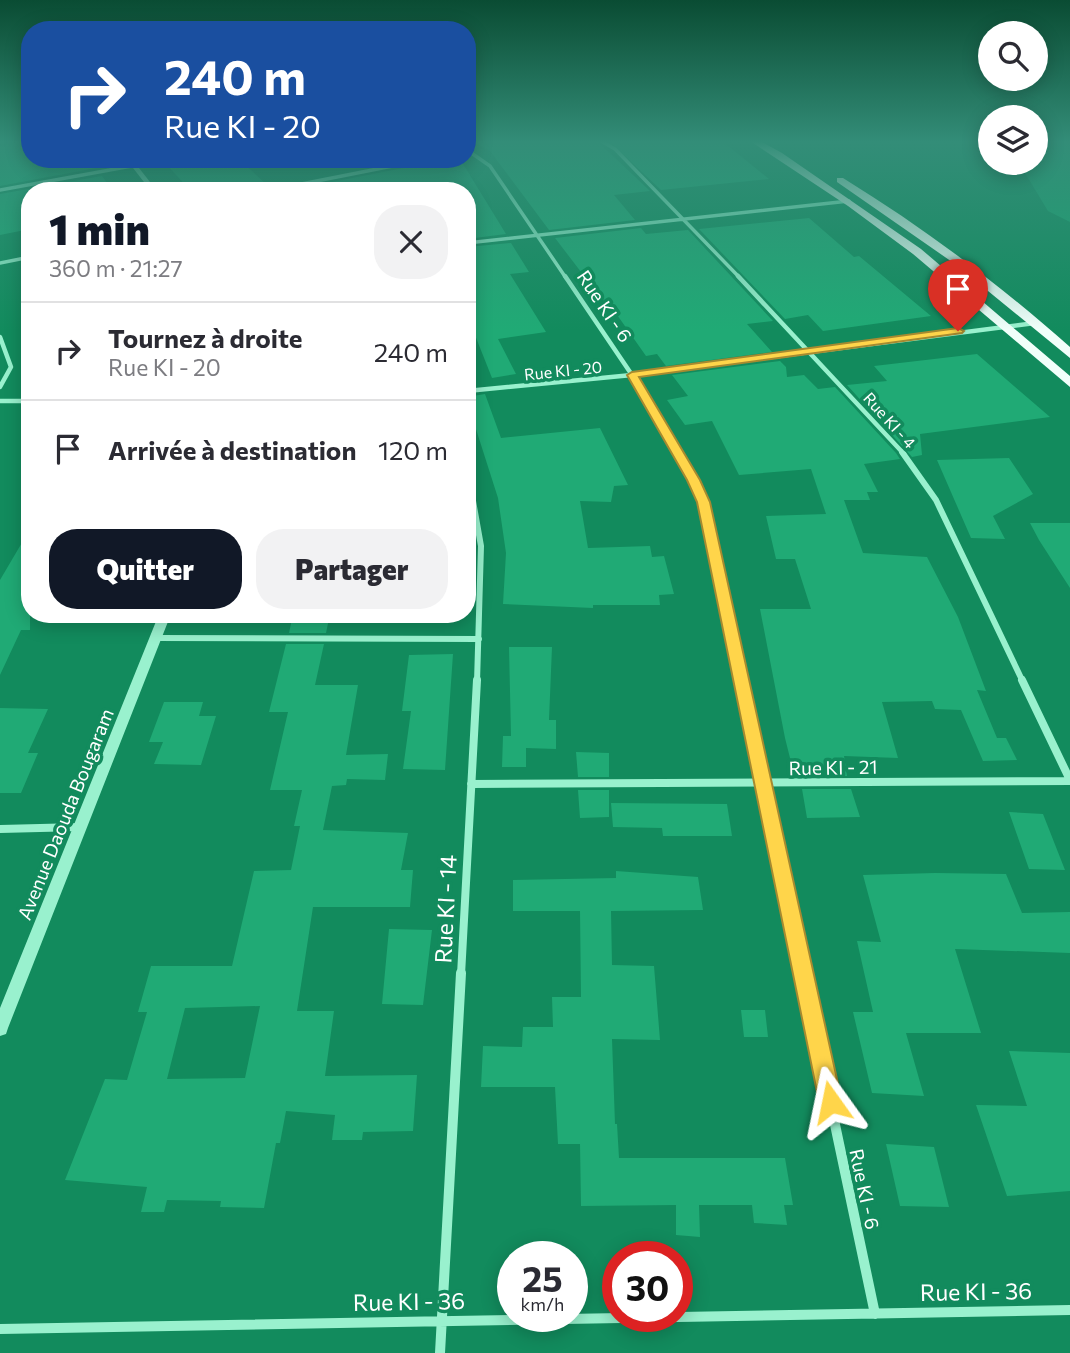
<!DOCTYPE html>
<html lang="fr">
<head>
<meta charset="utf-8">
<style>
	:root { --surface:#fff; --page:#f2f2f3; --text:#2b2b33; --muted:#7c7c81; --line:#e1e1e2; --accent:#111827 }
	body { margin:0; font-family:Commissioner,sans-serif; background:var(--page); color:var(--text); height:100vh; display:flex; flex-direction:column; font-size:26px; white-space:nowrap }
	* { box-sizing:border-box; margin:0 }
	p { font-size:23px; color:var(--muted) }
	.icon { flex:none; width:38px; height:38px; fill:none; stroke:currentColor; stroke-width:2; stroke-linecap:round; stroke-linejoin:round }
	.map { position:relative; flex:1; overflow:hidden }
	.drawer { position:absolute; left:21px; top:182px; width:455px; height:441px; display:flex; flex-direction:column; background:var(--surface); border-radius:28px; box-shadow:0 4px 18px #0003 }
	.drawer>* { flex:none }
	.hud { position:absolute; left:21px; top:21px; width:455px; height:147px; border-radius:28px; box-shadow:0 4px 18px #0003; background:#1a4fa0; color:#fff; overflow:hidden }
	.tools { position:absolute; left:978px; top:21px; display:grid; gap:14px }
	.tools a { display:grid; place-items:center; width:70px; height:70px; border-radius:50%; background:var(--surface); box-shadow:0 4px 18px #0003; font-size:35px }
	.speed { position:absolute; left:497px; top:1241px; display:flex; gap:14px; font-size:35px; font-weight:700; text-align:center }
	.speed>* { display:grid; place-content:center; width:91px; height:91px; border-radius:50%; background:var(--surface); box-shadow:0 4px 18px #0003; line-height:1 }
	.speed small { font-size:18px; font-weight:400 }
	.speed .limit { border:10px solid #d22; background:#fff; color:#111 }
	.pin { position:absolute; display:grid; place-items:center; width:60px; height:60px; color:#fff; margin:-72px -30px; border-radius:50% 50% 50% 0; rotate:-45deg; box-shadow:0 0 7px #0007 }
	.pin .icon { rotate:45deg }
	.me { position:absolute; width:77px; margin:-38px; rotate:348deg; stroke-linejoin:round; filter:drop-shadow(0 0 5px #0008) }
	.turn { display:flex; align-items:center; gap:24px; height:147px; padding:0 28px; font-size:32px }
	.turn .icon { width:91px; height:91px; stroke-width:2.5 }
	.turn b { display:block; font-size:49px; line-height:60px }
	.round { display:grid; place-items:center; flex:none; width:74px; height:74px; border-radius:28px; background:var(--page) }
	.summary { display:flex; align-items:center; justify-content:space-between; height:119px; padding:0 28px }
	h1 { font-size:42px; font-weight:800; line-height:52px; color:var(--accent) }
	.action { display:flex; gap:14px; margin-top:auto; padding:14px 28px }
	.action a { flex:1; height:80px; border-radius:28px; background:var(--accent); color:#fff; font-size:28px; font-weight:800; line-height:80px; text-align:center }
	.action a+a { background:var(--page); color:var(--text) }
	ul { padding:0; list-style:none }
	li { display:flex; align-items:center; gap:21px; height:98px; padding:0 28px; border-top:2px solid var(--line) }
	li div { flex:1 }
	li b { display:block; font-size:26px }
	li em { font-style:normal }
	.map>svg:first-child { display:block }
</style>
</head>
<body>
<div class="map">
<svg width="1070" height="1353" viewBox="0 0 1070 1353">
	<rect width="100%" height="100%" fill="#128b5d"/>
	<!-- green -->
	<path fill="#1aa56f" d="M1036 141H1070V222L1048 211 1019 163H1036Z"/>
	<!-- building -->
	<path fill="#20aa75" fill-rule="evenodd" d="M29 141 30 159H89L96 168 0 186V146Z
		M472 141H597L650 191 614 195 635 220 549 230 490 151Z
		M609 141H722L769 179 661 190Z
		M189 159H203L207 163 239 159 266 184 233 191H191L166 164Z
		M434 159H460L506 234 467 239V191H333L332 182 429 163Z
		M102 176 107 183 55 191H30V229L0 235V194Z
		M809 218 854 257 859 256 931 316 823 331 808 315 785 319 699 229Z
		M641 228 646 234 688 230 773 321 747 324 772 352 666 366 657 354 646 356 608 302H604L555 238Z
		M511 243 529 272 510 274 546 332 498 339 516 374 492 378 467 315V247Z
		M977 354 1050 417 920 434 922 455 912 457 847 385 887 381 874 366Z
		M780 361 786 367 787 377 804 375 818 389 835 387 896 453 900 459 864 464 878 492H867L870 500H844L863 553 927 557 958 617 986 691 977 690 997 738H1006L1017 760 983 761 961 710 935 709 932 701 882 702 898 758 844 756 847 776H799L797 762H791L785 738 760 609H811L795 559H776L766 516 826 514 811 469 739 475 712 421 685 425 667 400 688 396 672 375Z
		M485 394 501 438 600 428 628 485 614 486 611 502 580 501 588 548 650 546 652 557 664 556 674 594 659 595 660 605H593V608L503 604 506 553 498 498 467 401V397Z
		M1009 458 1033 494 993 516 1005 539 971 538 937 460Z
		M1030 523H1070V588L1039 540Z
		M30 529V630H21L0 675V580Z
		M293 614H330L326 633H289Z
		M286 644H324L315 685H358L346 755 388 754 385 780 347 779 346 785 332 786 323 830 408 833 401 870H413L410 907H313L297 1011H334L325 1076 417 1075 413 1131 363 1132 362 1140H332L335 1115 286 1111 280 1143H276L264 1208 220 1207 221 1201 167 1200 164 1212H141L147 1187 65 1180 105 1079 127 1080 147 1012H138L151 966H232L254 871 291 870 300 826H294L302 790H270L288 712H269ZM260 1006 245 1078 167 1079 185 1008Z
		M509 647H552L549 720H556V749L526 748V767H502L503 736H511Z
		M453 654 445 770 403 769 411 711H402L409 655Z
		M164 702H203L199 716H216L201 765 154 764 163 742H149Z
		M0 708 48 709 28 753H38L21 793H0Z
		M576 752 609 753V777H578Z
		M802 789H851L860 817 807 818Z
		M578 790H609V817L580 818Z
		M611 803 727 804 732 836H663L662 828 613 827Z
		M1009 812 1043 814 1065 870 1029 869Z
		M616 871 698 877 703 910 611 911 612 965 654 966 660 1040 612 1039 615 1124H617L619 1158H785L793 1205H784L787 1225 754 1223 752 1205H699L700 1237 676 1235V1205L581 1206 580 1144H558L555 1087H481L483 1046 522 1047 523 1027H553L552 997H581L580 911H513V880L616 878Z
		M935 873 1006 874 1022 913 1070 912V953L955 949 981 1033H906L924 1096 872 1093 853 1012H873L857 941 881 942 863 875Z
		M389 929 432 930 423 1005 382 1004Z
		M741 1010H765L768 1037H744Z
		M1009 1051 1070 1053V1191L1007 1196 976 1105 1027 1106Z
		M886 1144 934 1147 949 1207 900 1206Z"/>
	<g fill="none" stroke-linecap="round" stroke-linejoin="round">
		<!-- minor-far4 -->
		<path stroke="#99f1ce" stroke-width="3.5" d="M601 141 615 149 740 278
			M467 150 490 166 566 278
			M0 190 170 159
			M266 191 428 159
			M467 243 849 201
			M0 263 30 257"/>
		<!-- minor-far3 -->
		<path stroke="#99f1ce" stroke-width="4.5" d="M565 276 632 375 677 454
			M738 276 904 454
			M0 337 11 367 0 387
			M467 391 632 375 1035 323
			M0 401H30"/>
		<!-- minor-far2 -->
		<path stroke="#99f1ce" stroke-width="6" d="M676 452 704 502 742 682
			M902 452 936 500 1023 682
			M467 467 481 546 477 682
			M156 638 479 639"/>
		<!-- minor-far1 -->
		<path stroke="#99f1ce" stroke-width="8" d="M741 680 804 975
			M1022 680 1070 780
			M471 784 1070 781
			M0 829 80 827
			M461 975 477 680"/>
		<!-- minor -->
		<path stroke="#99f1ce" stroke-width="10" d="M803 973 875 1314
			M0 1329 1070 1310
			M440 1353 461 973"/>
		<!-- tertiary -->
		<path fill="#99f1ce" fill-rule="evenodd" d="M126 159H132L157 191H151Z
			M159 614H171L8 1028 6 1034 0 1036V1008Z"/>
		<!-- trunk -->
		<path fill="#f1fffa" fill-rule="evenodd" d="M750 141H760L782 153 921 249 1070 376V387L913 254 848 206Z
			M837 178H843C924 228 999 284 1070 347V358L955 264 837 182Z"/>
	</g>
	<!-- sky -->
	<linearGradient id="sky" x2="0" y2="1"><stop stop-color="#0a4c33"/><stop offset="0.43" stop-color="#338d78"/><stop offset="1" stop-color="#338d78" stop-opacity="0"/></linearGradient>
	<rect width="1070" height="330" fill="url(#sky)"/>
	<!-- route -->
	<path fill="#ffd54a" stroke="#a68a30" stroke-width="2" d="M958 328 964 331 962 333 639 377 700 480 710 502 842 1102 839 1110 831 1113 823 1110 819 1102 697 502 687 480 627 375 632 372Z"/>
	<g text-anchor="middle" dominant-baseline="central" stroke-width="7" stroke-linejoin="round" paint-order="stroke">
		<!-- far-street labels -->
		<g font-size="16" fill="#fff" stroke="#128b5d">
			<text transform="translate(563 370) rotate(-6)">Rue KI - 20</text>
			<text transform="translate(890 420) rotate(48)">Rue KI - 4</text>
		</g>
		<!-- street labels -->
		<g font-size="19" fill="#fff" stroke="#128b5d">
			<text transform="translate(605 306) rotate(56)">Rue KI - 6</text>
			<text transform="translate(833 767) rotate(-1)">Rue KI - 21</text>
			<text transform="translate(65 814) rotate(-68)">Avenue Daouda Bougaram</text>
			<text transform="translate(865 1189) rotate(78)">Rue KI - 6</text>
		</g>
		<!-- near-street labels -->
		<g font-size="23" fill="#fff" stroke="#128b5d">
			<text transform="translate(445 909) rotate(-87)">Rue KI - 14</text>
			<text transform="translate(976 1291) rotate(-1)">Rue KI - 36</text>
			<text transform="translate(409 1301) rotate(-1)">Rue KI - 36</text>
		</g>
	</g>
</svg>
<div class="tools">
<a><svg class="icon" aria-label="search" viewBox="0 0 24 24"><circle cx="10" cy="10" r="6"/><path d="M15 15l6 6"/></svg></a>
<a><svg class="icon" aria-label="layers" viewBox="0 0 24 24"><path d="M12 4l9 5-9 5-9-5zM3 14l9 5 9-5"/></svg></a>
</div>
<div class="speed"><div>25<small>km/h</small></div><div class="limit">30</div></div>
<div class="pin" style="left:958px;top:331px;background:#d93025"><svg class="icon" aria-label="arrive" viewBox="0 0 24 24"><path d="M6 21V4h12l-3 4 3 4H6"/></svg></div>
<svg class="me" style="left:831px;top:1102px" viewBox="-20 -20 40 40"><path d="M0-17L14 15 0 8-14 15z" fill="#ffd54a" stroke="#fff" stroke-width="4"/></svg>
<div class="hud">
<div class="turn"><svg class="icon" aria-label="right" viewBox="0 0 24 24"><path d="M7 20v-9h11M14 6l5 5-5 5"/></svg><div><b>240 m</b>Rue KI - 20</div></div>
</div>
<section class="drawer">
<div class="summary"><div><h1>1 min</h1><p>360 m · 21:27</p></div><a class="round"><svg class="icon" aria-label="close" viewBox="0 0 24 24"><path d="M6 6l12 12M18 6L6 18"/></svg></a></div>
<ul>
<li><svg class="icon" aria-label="right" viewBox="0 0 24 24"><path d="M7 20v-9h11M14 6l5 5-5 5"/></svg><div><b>Tournez à droite</b><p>Rue KI - 20</p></div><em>240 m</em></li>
<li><svg class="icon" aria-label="arrive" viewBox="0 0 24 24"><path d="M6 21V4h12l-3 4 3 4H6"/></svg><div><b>Arrivée à destination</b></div><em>120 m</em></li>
</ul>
<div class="action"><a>Quitter</a><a>Partager</a></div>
</section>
</div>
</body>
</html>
